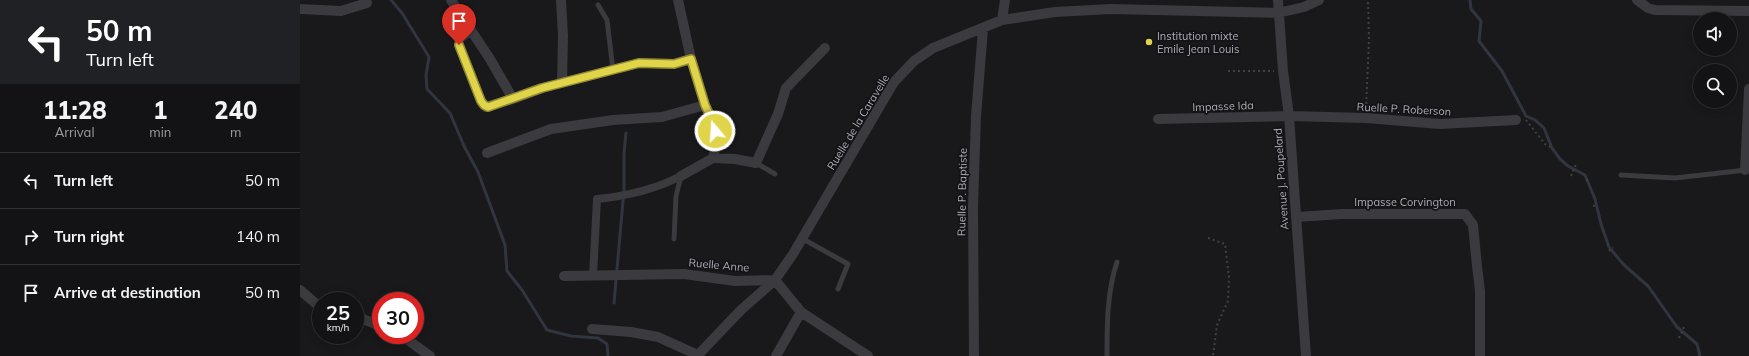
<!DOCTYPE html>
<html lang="en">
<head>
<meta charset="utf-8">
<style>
	:root { --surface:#131214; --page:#1c1b1d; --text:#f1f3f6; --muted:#9d9ea0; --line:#323234 }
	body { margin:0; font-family:Mulish,sans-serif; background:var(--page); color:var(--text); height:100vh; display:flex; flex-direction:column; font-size:15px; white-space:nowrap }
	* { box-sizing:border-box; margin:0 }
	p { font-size:13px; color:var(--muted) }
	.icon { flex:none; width:22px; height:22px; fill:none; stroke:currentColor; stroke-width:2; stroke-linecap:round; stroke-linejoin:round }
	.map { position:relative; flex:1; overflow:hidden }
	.side { display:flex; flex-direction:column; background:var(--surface); width:300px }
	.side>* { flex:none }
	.banner { background:#202124; color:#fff; overflow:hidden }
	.fabs { position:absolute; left:1393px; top:12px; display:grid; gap:8px }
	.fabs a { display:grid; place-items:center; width:44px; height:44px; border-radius:50%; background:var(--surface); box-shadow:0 2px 10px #0003,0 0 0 1px var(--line); font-size:20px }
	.speed { position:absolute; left:12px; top:292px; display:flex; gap:8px; font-size:20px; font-weight:700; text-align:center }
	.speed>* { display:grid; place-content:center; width:52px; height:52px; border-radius:50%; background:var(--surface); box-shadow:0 2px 10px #0003,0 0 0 1px var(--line); line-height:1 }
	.speed small { font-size:10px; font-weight:400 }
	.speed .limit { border:6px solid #d22; background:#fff; color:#111 }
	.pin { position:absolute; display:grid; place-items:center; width:34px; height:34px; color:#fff; margin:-41px -17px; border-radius:50% 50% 50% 0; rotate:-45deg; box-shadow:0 0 4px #0007 }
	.pin .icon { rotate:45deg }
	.me { position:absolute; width:44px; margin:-22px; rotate:342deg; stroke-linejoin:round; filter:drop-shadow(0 0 3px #0008) }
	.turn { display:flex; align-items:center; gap:14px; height:84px; padding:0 20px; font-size:18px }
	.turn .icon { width:52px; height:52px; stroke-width:2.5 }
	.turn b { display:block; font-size:28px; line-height:34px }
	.eta { display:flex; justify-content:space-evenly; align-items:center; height:68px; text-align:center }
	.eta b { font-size:24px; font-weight:800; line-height:28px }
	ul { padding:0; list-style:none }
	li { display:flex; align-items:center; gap:12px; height:56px; padding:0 20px; border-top:1px solid var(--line) }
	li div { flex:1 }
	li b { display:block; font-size:15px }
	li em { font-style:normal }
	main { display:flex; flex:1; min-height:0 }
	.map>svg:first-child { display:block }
</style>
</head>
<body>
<main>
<section class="side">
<div class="banner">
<div class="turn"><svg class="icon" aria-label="left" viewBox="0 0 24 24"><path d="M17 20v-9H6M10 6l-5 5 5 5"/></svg><div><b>50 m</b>Turn left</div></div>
</div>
<div class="eta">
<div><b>11:28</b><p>Arrival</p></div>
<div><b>1</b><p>min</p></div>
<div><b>240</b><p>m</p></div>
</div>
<ul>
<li><svg class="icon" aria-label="left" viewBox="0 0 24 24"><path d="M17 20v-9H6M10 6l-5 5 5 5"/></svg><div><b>Turn left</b></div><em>50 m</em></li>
<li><svg class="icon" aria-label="right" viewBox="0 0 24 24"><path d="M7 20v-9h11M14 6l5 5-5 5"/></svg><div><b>Turn right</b></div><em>140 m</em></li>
<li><svg class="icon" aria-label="arrive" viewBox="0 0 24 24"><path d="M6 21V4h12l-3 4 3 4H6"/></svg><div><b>Arrive at destination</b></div><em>50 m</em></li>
</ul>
</section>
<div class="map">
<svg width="1449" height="356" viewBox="0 0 1449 356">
	<rect width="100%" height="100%" fill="#19181a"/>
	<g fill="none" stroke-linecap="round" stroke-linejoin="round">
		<!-- stream -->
		<path stroke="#31353f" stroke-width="3" d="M91 0 102 13 129 57 126 75 127 89 150 113 164 146 178 172 205 245 207 271 222 290 247 330 271 336 298 338 307 344 308 356
			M1170 0 1171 9 1181 21 1179 41 1202 71 1226 116 1235 120 1244 128 1252 148 1260 159 1268 166 1285 175 1295 199 1301 224 1309 247 1324 265 1348 286 1377 327 1397 344 1400 356
			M314 303 324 190V153L326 133"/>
		<!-- path -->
		<path stroke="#404045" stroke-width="2" stroke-dasharray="2 3" stroke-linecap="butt" d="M928 71H974
			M1066 109 1069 40 1068 0
			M1226 120 1245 144 1252 148
			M1271 176 1276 164
			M1286 180H1288
			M1293 206 1298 205
			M908 238 925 244 929 277 928 301 917 325 913 356
			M1309 251 1313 247
			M1379 338 1384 327"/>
		<!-- service -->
		<path stroke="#3a3a3f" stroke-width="5" d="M298 5 307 20 313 70
			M456 163 475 174
			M1321 175 1375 178 1446 170
			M374 239 376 196 381 176
			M503 239 548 264 538 289
			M807 356C807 325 807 292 817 262"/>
		<!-- pedestrian -->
		<path stroke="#3a3a3f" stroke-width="8" d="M293 276 297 199C327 196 354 190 381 176"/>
		<!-- minor -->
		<path stroke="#3a3a3f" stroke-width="10" d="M151 0 190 59 213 99
			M261 0 263 36 262 83
			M378 0 391 59 405 105 413 122 417 141 413 158
			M978 0 983 71 989 116 1006 356
			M1337 0 1348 8 1355 10 1449 11
			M0 9 41 11 67 3 66 0
			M702 20 705 0
			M170 31 159 39V45L181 101 186 107 213 99 242 88 339 63 374 64 391 59
			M858 119 989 116 1066 118 1140 124 1216 120
			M187 153 251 129 313 120 362 117 405 105
			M1445 170 1449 89
			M381 176 413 158 435 159 456 163 478 114 486 88 525 48
			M996 217 1042 214H1165L1173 225 1177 266 1180 291V356
			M264 276 384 274 435 281 475 280 501 312 568 356
			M0 290 21 308
			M55 316 81 326
			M292 329 331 332 358 337 398 355
			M101 335 130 356
			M397 356 441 310 475 280 493 254 594 82 614 61 633 48 702 20 755 12 811 9 978 13 1004 7 1019 0
			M476 356 501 312
			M674 356 673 207 676 116 683 29"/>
	</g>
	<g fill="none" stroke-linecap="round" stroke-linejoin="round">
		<defs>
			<path id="route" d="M159 45 181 101 184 105 188 107 242 88 339 63 374 64 391 59 405 105 413 122 415 131"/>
		</defs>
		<!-- route casing -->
		<use href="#route" stroke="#928a30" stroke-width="10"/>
		<!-- route -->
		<use href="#route" stroke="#e0d44a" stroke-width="7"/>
	</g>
	<!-- markers -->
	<circle fill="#e0d44a" stroke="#141315" stroke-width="1.5" cx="849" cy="42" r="4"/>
	<g text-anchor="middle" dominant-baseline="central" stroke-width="3.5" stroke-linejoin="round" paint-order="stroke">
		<!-- poi labels -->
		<g font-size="11" fill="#acacb8" stroke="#141315" text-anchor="start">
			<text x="857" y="36">Institution mixte<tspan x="857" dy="13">Emile Jean Louis</tspan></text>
		</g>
		<!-- street labels -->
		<g font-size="11" fill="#acacb8" stroke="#141315">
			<text transform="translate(923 106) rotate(-2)">Impasse Ida</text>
			<text transform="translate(1104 109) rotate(3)">Ruelle P. Roberson</text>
			<text transform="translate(558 122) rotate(-59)">Ruelle de la Caravelle</text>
			<text transform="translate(981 179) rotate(-94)">Avenue J. Poupelard</text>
			<text transform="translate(662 192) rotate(-89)">Ruelle P. Baptiste</text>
			<text x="1105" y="202">Impasse Corvington</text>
			<text transform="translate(419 265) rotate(5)">Ruelle Anne</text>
		</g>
	</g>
</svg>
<div class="fabs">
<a><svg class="icon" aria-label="sound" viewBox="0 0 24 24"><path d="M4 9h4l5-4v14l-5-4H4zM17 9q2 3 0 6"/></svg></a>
<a><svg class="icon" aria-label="search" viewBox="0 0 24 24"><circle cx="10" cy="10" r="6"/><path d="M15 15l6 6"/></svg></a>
</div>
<div class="speed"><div>25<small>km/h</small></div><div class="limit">30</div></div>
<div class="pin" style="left:159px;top:45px;background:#d93025"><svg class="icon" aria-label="arrive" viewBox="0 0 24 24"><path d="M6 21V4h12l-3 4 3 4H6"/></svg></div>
<svg class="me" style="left:415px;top:131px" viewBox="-20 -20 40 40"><circle r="17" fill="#e0d44a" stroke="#fff" stroke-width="3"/><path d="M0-11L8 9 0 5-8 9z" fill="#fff"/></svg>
</div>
</main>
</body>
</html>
